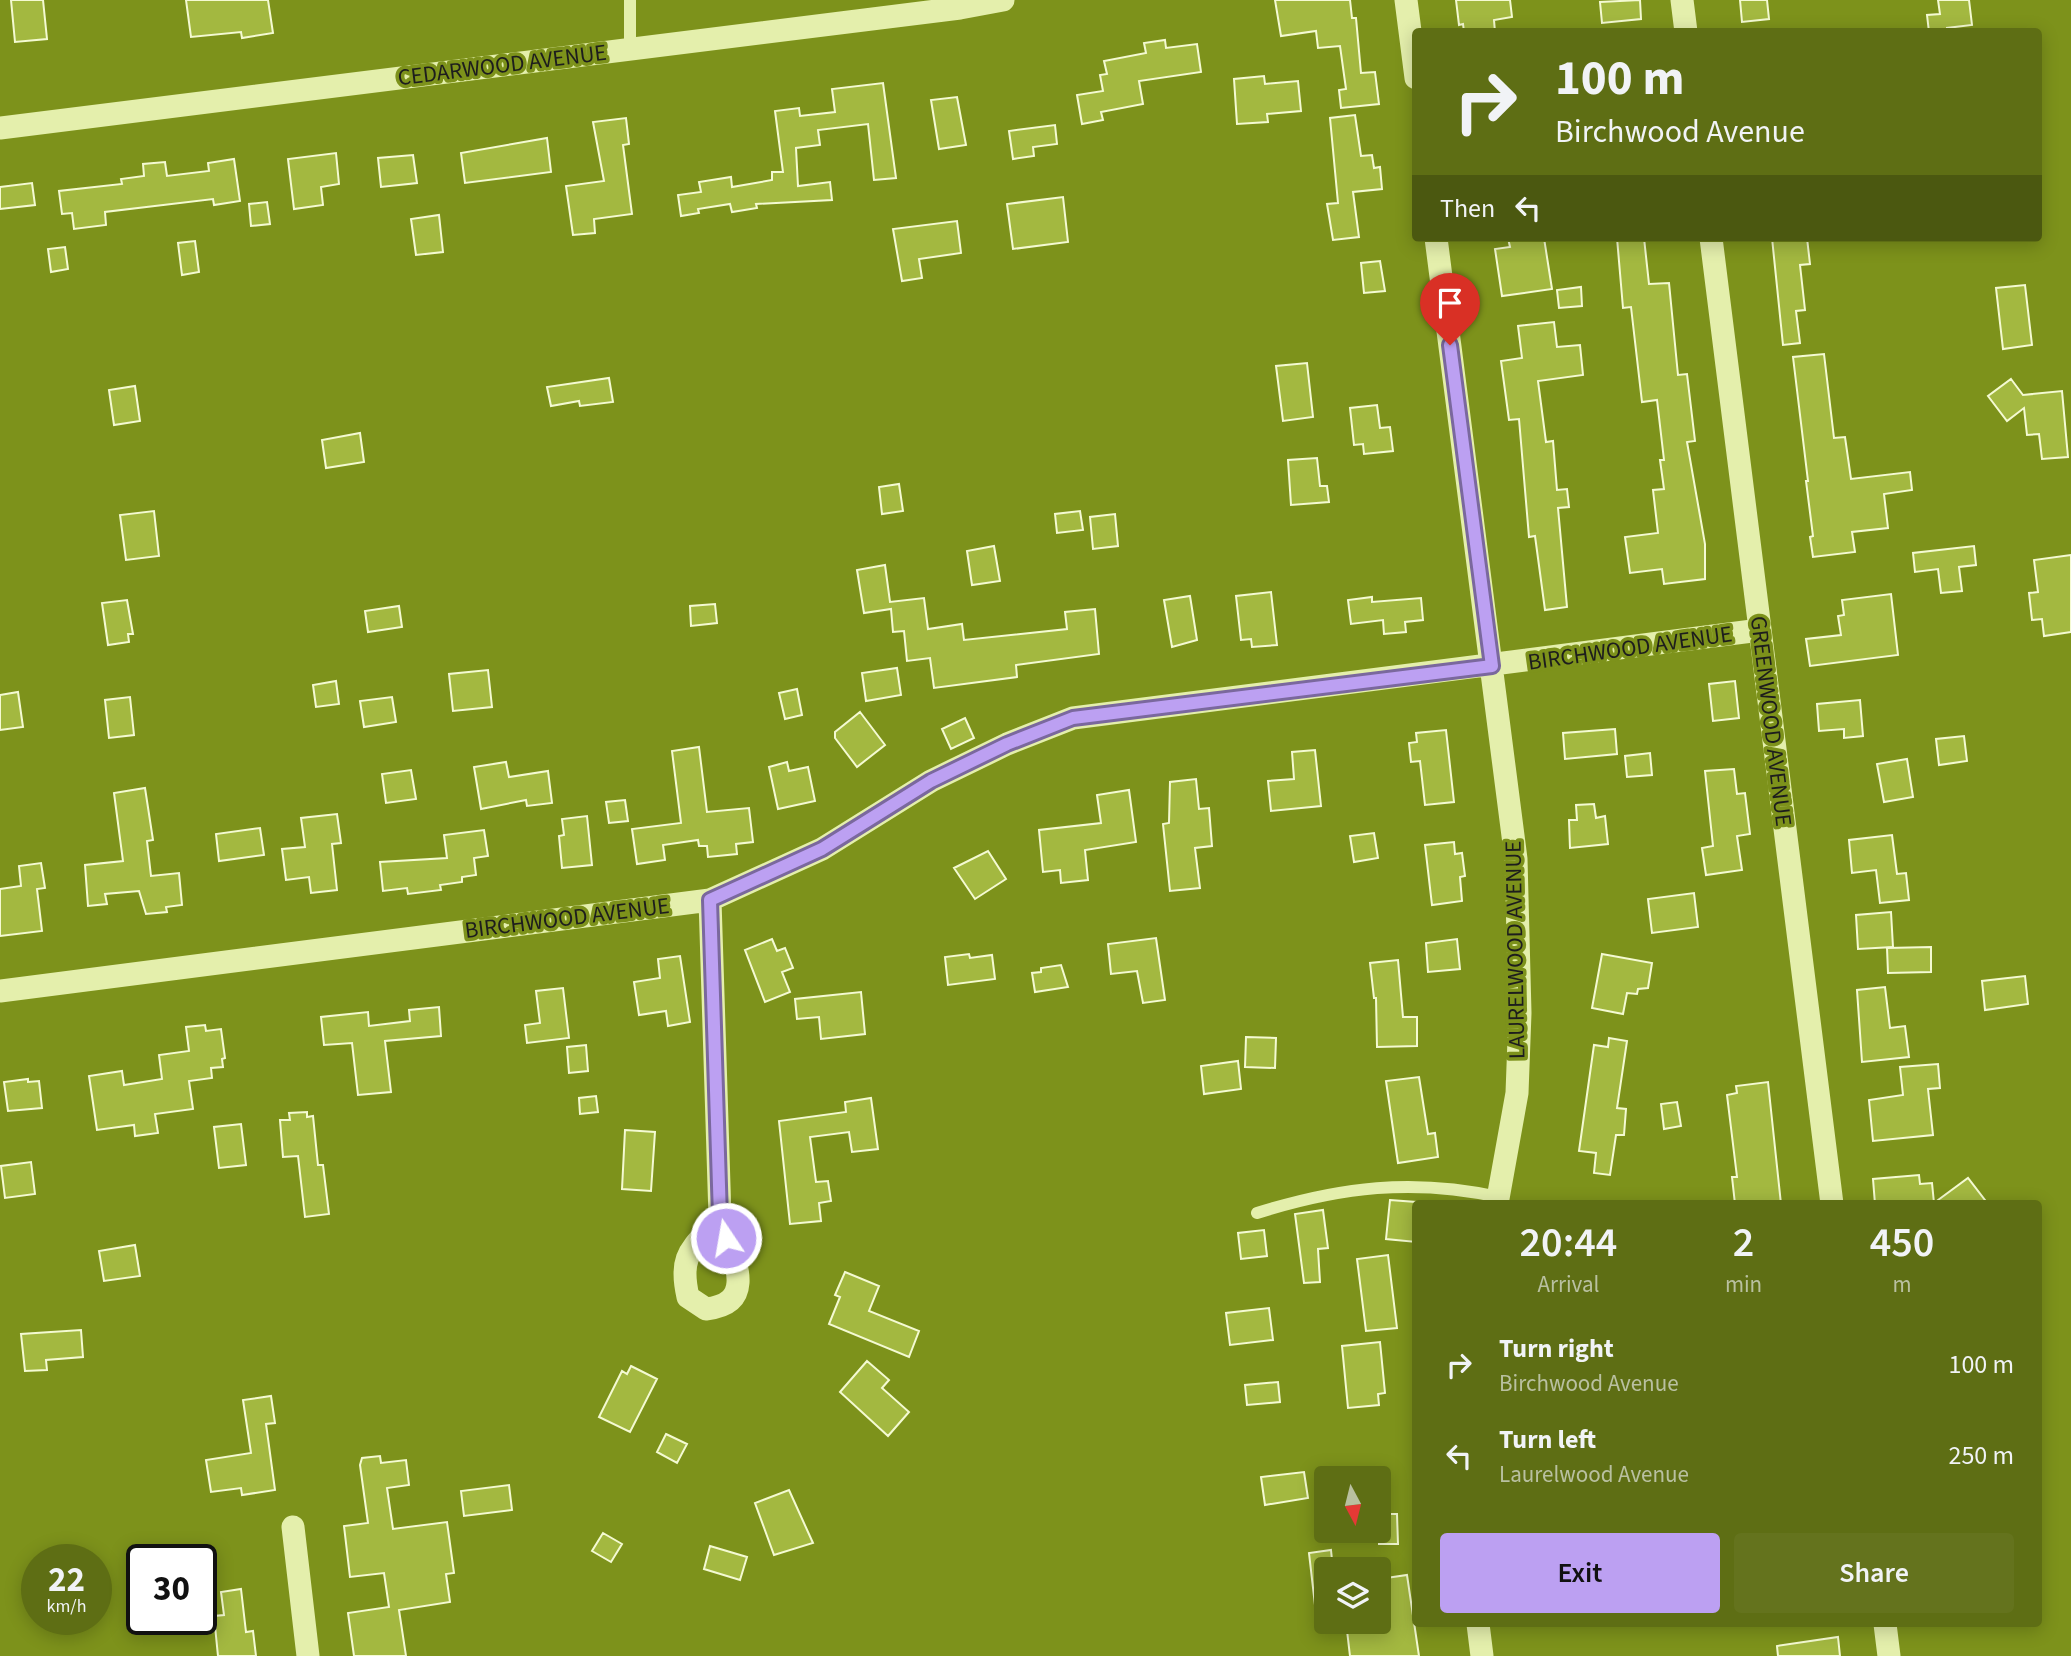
<!DOCTYPE html>
<html lang="en">
<head>
<meta charset="utf-8">
<style>
	:root { --surface:#5e6e14; --page:#64731d; --text:#f1f3f6; --muted:#b9c0a0; --accent:#bca0f2 }
	body { margin:0; font-family:"Source Sans 3",sans-serif; background:var(--page); color:var(--text); height:100vh; display:flex; flex-direction:column; font-size:26px; white-space:nowrap }
	* { box-sizing:border-box; margin:0 }
	p { font-size:23px; color:var(--muted) }
	.icon { flex:none; width:38px; height:38px; fill:none; stroke:currentColor; stroke-width:2; stroke-linecap:round; stroke-linejoin:round }
	.map { position:relative; flex:1; overflow:hidden }
	.side { position:absolute; left:1412px; top:1200px; width:630px; height:427px; display:flex; flex-direction:column; background:var(--surface); border-radius:7px; box-shadow:0 4px 18px #0003 }
	.side>* { flex:none }
	.guide { position:absolute; left:1412px; top:28px; width:630px; height:214px; border-radius:7px; box-shadow:0 4px 18px #0003; background:#5e6e14; color:var(--text); overflow:hidden }
	.needle { width:46px; rotate:173deg }
	.tools { position:absolute; left:1314px; top:1466px; display:grid; gap:14px }
	.tools a { display:grid; place-items:center; width:77px; height:77px; border-radius:7px; background:var(--surface); box-shadow:0 4px 18px #0003; font-size:35px }
	.speed { position:absolute; left:21px; top:1544px; display:flex; gap:14px; font-size:35px; font-weight:700; text-align:center }
	.speed>* { display:grid; place-content:center; width:91px; height:91px; border-radius:50%; background:var(--surface); box-shadow:0 4px 18px #0003; line-height:1 }
	.speed small { font-size:18px; font-weight:400 }
	.speed .limit { border:4px solid #111; border-radius:10px; background:#fff; color:#111 }
	.pin { position:absolute; display:grid; place-items:center; width:60px; height:60px; color:#fff; margin:-72px -30px; border-radius:50% 50% 50% 0; rotate:-45deg; box-shadow:0 0 7px #0007 }
	.pin .icon { rotate:45deg }
	.me { position:absolute; width:77px; margin:-38px; rotate:348deg; stroke-linejoin:round; filter:drop-shadow(0 0 5px #0008) }
	.turn { display:flex; align-items:center; gap:24px; height:147px; padding:0 28px; font-size:32px }
	.turn .icon { width:91px; height:91px; stroke-width:2.5 }
	.turn b { display:block; font-size:49px; line-height:60px }
	.then { display:flex; align-items:center; height:66px; padding:0 28px; background:#0003; gap:14px; font-size:26px }
	.eta { display:flex; justify-content:space-evenly; align-items:center; height:119px; text-align:center }
	.eta b { font-size:42px; font-weight:600; line-height:49px }
	.action { display:flex; gap:14px; margin-top:auto; padding:14px 28px }
	.action a { flex:1; height:80px; border-radius:7px; background:var(--accent); color:#111; font-size:28px; font-weight:600; line-height:80px; text-align:center }
	.action a+a { background:var(--page); color:var(--text) }
	ul { padding:0; list-style:none }
	li { display:flex; align-items:center; gap:21px; height:91px; padding:0 28px }
	li div { flex:1 }
	li b { display:block; font-size:26px }
	li em { font-style:normal }
	.map>svg:first-child { display:block }
</style>
</head>
<body>
<div class="map">
<svg width="2071" height="1656" viewBox="0 0 2071 1656">
	<rect width="100%" height="100%" fill="#7d921b"/>
	<!-- building -->
	<path fill="#a3b840" stroke="#f4fad2" stroke-width="2" d="M11 0H43L47 39 15 42Z
		M186 0H268L273 33 242 38 241 32 191 37Z
		M1275 0H1350L1352 18H1356L1361 73 1375 72 1379 104 1341 108 1339 90 1346 89 1340 46 1318 48 1316 31 1281 36Z
		M1456 0H1510L1512 17 1494 20 1495 32H1464L1463 24 1459 25Z
		M1640 0 1641 19 1602 23 1600 2Z
		M1740 0H1767L1769 19 1742 22Z
		M1938 0H1969L1972 25 1947 28V32H1929L1927 15 1940 14Z
		M1165 40 1166 48 1197 44 1201 72 1139 81 1143 104 1101 112 1103 120 1082 124 1077 95 1103 91 1100 75 1107 74 1104 61 1146 53 1144 43Z
		M1264 76 1265 84 1298 81 1301 111 1267 114 1268 122 1237 124 1234 79Z
		M883 83 896 178 874 180 868 124 818 130 820 145 796 148 798 186 830 182 832 200 756 204 757 208 732 212 730 204 698 209 699 213 681 216 678 195 701 192 699 182 731 177 732 187 772 180V172H783L775 111 799 108 800 116 835 112 832 89Z
		M957 97 966 145 939 149 931 100Z
		M1355 115 1361 156 1372 155 1374 168 1380 167 1382 189 1353 192 1359 237 1333 240 1327 204 1338 203 1330 118Z
		M626 118 629 144 623 145 632 214 594 219 595 233 573 235 566 186 604 181 593 122Z
		M1055 125 1057 144 1033 147 1034 156 1013 159 1009 131Z
		M547 138 551 172 465 183 461 153Z
		M336 153 339 184 321 187 323 205 294 209 288 159Z
		M413 155 417 183 381 187 378 158Z
		M234 159 240 201 214 205 213 199 105 212 106 225 74 229 72 213 62 214 59 191 122 184 121 179 144 176 143 164 165 162 167 176 209 171 208 163Z
		M32 183 35 205 0 209V187Z
		M1063 197 1068 242 1013 249 1007 204Z
		M267 202 270 224 251 226 249 204Z
		M439 215 443 252 416 255 411 219Z
		M957 221 961 253 919 259 922 278 902 281 893 229Z
		M1508 238H1544L1552 289 1502 296 1495 249 1510 247Z
		M1617 238H1644L1649 284 1669 283 1678 375 1687 374 1695 441 1687 442 1705 544V579L1664 584 1662 569 1630 573 1625 537 1658 533 1653 490 1664 489 1660 460H1664L1657 400 1642 402 1631 307 1623 308Z
		M1772 238H1807L1810 264 1800 265 1805 310 1796 311 1800 343 1783 345Z
		M195 241 199 272 182 275 178 243Z
		M65 247 68 269 51 272 48 249Z
		M1380 261 1385 291 1364 293 1361 263Z
		M2025 285 2032 345 2003 349 1996 288Z
		M1581 287 1582 306 1559 308 1557 290Z
		M1554 322 1557 347 1580 345 1583 375 1538 381 1546 442 1553 441 1557 490 1567 489 1569 507 1558 508 1567 607 1545 610 1535 536 1529 537 1519 419 1509 420 1501 361 1522 358 1518 326Z
		M1824 354 1834 438 1845 437 1851 479 1910 472 1912 490 1884 494 1888 528 1852 532 1855 552 1813 557 1810 537 1813 536 1806 481H1808L1793 357Z
		M1307 363 1313 417 1283 421 1276 366Z
		M609 378 613 402 580 406 579 401 551 406 547 387Z
		M2011 379 2023 395 2062 391 2068 457 2042 459 2039 434 2027 435 2024 408 2007 421 1988 396Z
		M135 386 140 421 114 425 109 390Z
		M1377 405 1380 428 1390 427 1393 451 1364 454 1363 444 1354 445 1350 408Z
		M360 433 364 462 326 468 322 440Z
		M1317 458 1320 486H1327L1329 502 1291 505 1288 460Z
		M899 484 903 511 882 514 879 487Z
		M154 511 159 556 126 560 120 515Z
		M1080 511 1083 530 1057 533 1055 514Z
		M1115 514 1118 546 1093 549 1090 517Z
		M994 546 1000 581 972 585 967 551Z
		M1974 546 1976 565 1959 567 1962 591 1941 593 1938 569 1915 572 1913 553Z
		M2071 555V632L2044 636 2042 619 2032 620 2029 593 2038 592 2034 560Z
		M885 565 890 602 924 598 928 629 962 624 964 640 1067 629 1065 612 1095 609 1099 654 1016 665 1017 677 934 688 930 658 907 661 904 631 893 632 891 609 864 613 857 570Z
		M1271 592 1277 645 1252 647 1251 639 1241 640 1236 596Z
		M1891 594 1898 655 1810 666 1806 639 1841 635 1838 616 1844 615 1842 600Z
		M1190 596 1197 640 1172 647 1164 600Z
		M1372 597V602L1421 598 1423 620 1405 622 1406 632 1384 634 1383 620 1351 624 1348 600Z
		M127 600 133 634H128L129 642 108 645 102 603Z
		M715 604 717 623 691 626 690 606Z
		M399 606 402 627 368 632 365 611Z
		M897 668 901 695 866 701 862 673Z
		M488 670 492 707 453 711 449 674Z
		M336 681 339 704 316 707 313 685Z
		M1735 681 1739 718 1713 721 1709 684Z
		M797 689 802 715 785 719 779 693Z
		M18 692 23 727 0 730V695Z
		M130 697 134 735 109 738 105 700Z
		M392 697 396 722 364 727 360 701Z
		M1860 700 1863 736 1844 738V729L1819 731 1817 704Z
		M860 712 885 745 857 767 835 738V732Z
		M965 718 974 738 951 749 942 729Z
		M1615 729 1617 754 1565 759 1563 733Z
		M1446 730 1454 802 1425 805 1420 761 1411 762 1409 743 1417 742 1416 733Z
		M1964 736 1967 761 1939 765 1936 739Z
		M699 747 707 812 749 808 753 842 736 844 737 854 708 857 707 846H699L698 840 663 845 665 860 637 864 632 829 681 823 672 751Z
		M1315 750 1321 806 1271 811 1268 781 1294 779 1292 752Z
		M1650 753 1652 775 1627 777 1625 756Z
		M1907 759 1913 797 1884 802 1877 764Z
		M506 762 509 777 548 771 552 803 527 806 526 800 481 809 474 767Z
		M787 762 789 771 808 767 815 801 778 809 769 767Z
		M1734 769 1737 794 1745 793 1750 834 1737 836 1742 870 1706 875 1702 848 1713 846 1705 771Z
		M411 770 416 799 386 803 382 774Z
		M1196 779 1199 809 1209 808 1212 846 1195 848 1200 888 1170 891 1163 824 1169 823 1170 782Z
		M145 788 153 840 147 841 151 876 179 873 182 905 166 907 167 912 146 914 139 891 105 894 107 904 88 906 85 865 123 861 114 793Z
		M1129 790 1136 842 1085 850 1088 880 1061 883 1060 870 1043 872 1039 830 1101 823 1097 795Z
		M625 800 628 821 609 823 606 802Z
		M1594 804 1596 818 1605 816 1608 844 1570 848 1569 820H1577L1576 805Z
		M337 814 341 843 332 844 337 890 311 893 309 877 286 880 282 849 305 847 301 818Z
		M587 816 592 865 562 868 559 836 564 835 562 819Z
		M260 828 264 855 219 861 216 834Z
		M484 830 488 856 474 858 476 875 462 877V882L440 885 441 890 408 894 407 888 383 891 380 862 447 858 444 835Z
		M1374 833 1378 858 1354 862 1350 836Z
		M1892 835 1897 874 1906 873 1909 900 1880 903 1876 870 1852 873 1849 840Z
		M1454 842 1455 854 1462 853 1465 876 1460 877 1462 901 1432 905 1425 845Z
		M988 851 1006 879 975 899 954 868Z
		M41 863 45 888 37 889 42 931 0 936V889L21 886 19 866Z
		M1694 893 1698 927 1652 933 1648 899Z
		M1891 912 1893 947 1858 949 1856 915Z
		M1156 938 1165 1000 1143 1003 1137 971 1111 974 1108 944Z
		M772 939 777 951 785 948 793 968 782 972 790 992 765 1002 745 950Z
		M1457 939 1460 969 1428 972 1426 943Z
		M1931 947V972L1888 973 1887 948Z
		M969 954 970 958 992 955 995 979 948 985 945 957Z
		M1602 954 1652 963 1648 988 1638 989 1637 994 1627 993 1623 1014 1592 1008Z
		M680 956 690 1022 668 1026 666 1011 639 1015 634 982 660 978 658 959Z
		M1398 960 1403 1017H1417V1046L1377 1047 1376 998H1374L1370 963Z
		M1061 965 1068 987 1035 992 1032 973 1041 972V968Z
		M2025 976 2028 1004 1985 1010 1982 981Z
		M1885 987 1890 1028 1905 1026 1909 1057 1862 1062 1857 990Z
		M563 988 569 1038 527 1043 525 1025 540 1023 536 991Z
		M861 992 865 1034 821 1039 819 1017 797 1019 795 999Z
		M439 1007 441 1036 385 1041 391 1092 358 1095 352 1043 324 1045 321 1017 368 1012 369 1026 410 1021 409 1010Z
		M205 1025 206 1031 221 1029 225 1058 222 1059 223 1067 211 1068 212 1078 189 1081 193 1109 155 1114 158 1133 135 1136 134 1125 97 1130 89 1076 122 1071 124 1085 162 1079 159 1055 189 1051 186 1027Z
		M1246 1037 1276 1038 1275 1068 1245 1067Z
		M1609 1038 1627 1041 1617 1108 1626 1109 1624 1135H1616L1610 1175 1594 1173 1596 1153 1579 1151 1594 1045 1608 1047Z
		M586 1045 588 1071 569 1073 567 1047Z
		M1238 1061 1241 1089 1204 1094 1201 1066Z
		M1938 1064 1940 1088 1928 1089 1933 1135 1873 1141 1869 1100 1903 1095 1900 1067Z
		M1419 1077 1428 1134 1435 1133 1438 1157 1398 1163 1386 1081Z
		M28 1079V1082L39 1081 42 1108 8 1111 4 1082Z
		M1768 1082 1781 1204H1735L1732 1177H1737L1727 1095 1737 1093 1736 1086Z
		M596 1096 598 1112 580 1114 579 1098Z
		M871 1098 878 1149 852 1152 849 1132 810 1137 816 1182 828 1181 831 1201 819 1203 821 1221 790 1224 779 1121 846 1112 845 1102Z
		M1677 1102 1681 1126 1664 1129 1661 1104Z
		M307 1112V1117L313 1116 318 1165H323L329 1214 305 1217 298 1156 283 1157 280 1120H290L289 1113Z
		M241 1124 246 1165 219 1168 214 1127Z
		M625 1130 655 1132 651 1191 622 1189Z
		M31 1162 35 1194 5 1198 1 1166Z
		M1919 1175 1920 1184 1932 1183 1934 1203 1968 1178 1988 1204H1875L1873 1179Z
		M1390 1200 1416 1202V1242L1386 1239Z
		M1323 1210 1328 1248 1318 1249 1320 1282 1304 1283 1295 1214Z
		M1264 1230 1267 1256 1241 1259 1238 1233Z
		M135 1245 140 1276 104 1281 99 1251Z
		M1388 1255 1397 1328 1366 1331 1357 1259Z
		M845 1272 879 1286 869 1311 919 1331 909 1357 829 1324 840 1297 835 1295Z
		M1269 1308 1273 1340 1230 1345 1226 1313Z
		M81 1330 83 1357 46 1360 47 1370 25 1371 21 1334Z
		M1380 1342 1385 1393 1378 1394 1379 1405 1348 1408 1342 1346Z
		M867 1361 889 1380 882 1388 909 1412 888 1436 840 1392Z
		M631 1366 657 1379 630 1432 599 1417 622 1371 627 1374Z
		M1278 1382 1280 1402 1247 1405 1245 1385Z
		M271 1396 275 1423 266 1424 275 1490 242 1495 241 1488 211 1492 206 1460 251 1453 243 1400Z
		M666 1434 687 1444 677 1463 657 1452Z
		M380 1456 381 1463 406 1460 409 1485 387 1488 393 1529 447 1522 454 1573 446 1574 450 1602 399 1610 406 1656H354L348 1613 389 1607 384 1573 350 1577 344 1526 368 1523 360 1465 362 1458Z
		M1304 1472 1308 1498 1265 1505 1261 1477Z
		M509 1485 512 1510 464 1516 461 1491Z
		M789 1490 813 1543 774 1555 755 1503Z
		M1379 1514H1397L1398 1544H1379Z
		M603 1533 622 1544 611 1562 592 1551Z
		M710 1546 747 1557 740 1580 704 1569Z
		M1331 1550 1333 1570H1326V1605H1315L1309 1553Z
		M1407 1575 1419 1656H1350L1346 1622H1382L1379 1579Z
		M241 1589 246 1632 253 1631 256 1656H218L214 1616 224 1615 221 1592Z
		M1838 1637 1840 1656H1778L1777 1646Z"/>
	<g fill="none" stroke-linecap="round" stroke-linejoin="round">
		<!-- lane -->
		<path stroke="#e4efac" stroke-width="12" d="M630 0V49
			M1257 1213C1340 1187 1413 1178 1499 1197"/>
		<!-- street -->
		<path stroke="#e4efac" stroke-width="23" d="M1406 0 1416 78
			M1682 0 1686 32
			M0 128 960 8 1003 0
			M1436 238 1516 859 1520 1013 1517 1093 1497 1204
			M1711 238 1832 1204
			M710 900 720 1217C693 1249 678 1253 688 1297L706 1309C761 1303 731 1253 720 1217
			M0 991 710 900 822 849 931 781 1007 744 1073 718 1760 630
			M293 1527 308 1656
			M1478 1624 1482 1656
			M1885 1624 1889 1656"/>
	</g>
	<g fill="none" stroke-linecap="round" stroke-linejoin="round">
		<defs>
			<path id="route" d="M726 1238 720 1217 710 900 822 849 931 781 1007 744 1073 718 1492 666 1450 345"/>
		</defs>
		<!-- route casing -->
		<use href="#route" stroke="#7a689d" stroke-width="18"/>
		<!-- route -->
		<use href="#route" stroke="#bca0f2" stroke-width="12"/>
	</g>
	<g text-anchor="middle" dominant-baseline="central" stroke-width="7" stroke-linejoin="round" paint-order="stroke">
		<!-- street labels -->
		<g font-size="23" fill="#1d1d1d" stroke="#7d921b">
			<text transform="translate(502 65) rotate(-7)">CEDARWOOD AVENUE</text>
			<text transform="translate(1630 648) rotate(-8)">BIRCHWOOD AVENUE</text>
			<text transform="translate(1771 721) rotate(83)">GREENWOOD AVENUE</text>
			<text transform="translate(567 918) rotate(-7)">BIRCHWOOD AVENUE</text>
			<text transform="translate(1515 950) rotate(-91)">LAURELWOOD AVENUE</text>
		</g>
	</g>
</svg>
<div class="tools">
<a><svg class="needle" viewBox="-14 -14 28 28"><path d="M0-13l5 13h-10z" fill="#e53935"/><path d="M0 13l5-13h-10z" fill="#b9c0a0"/></svg></a>
<a><svg class="icon" aria-label="layers" viewBox="0 0 24 24"><path d="M12 4l9 5-9 5-9-5zM3 14l9 5 9-5"/></svg></a>
</div>
<div class="speed"><div>22<small>km/h</small></div><div class="limit">30</div></div>
<div class="pin" style="left:1450px;top:345px;background:#d93025"><svg class="icon" aria-label="arrive" viewBox="0 0 24 24"><path d="M6 21V4h12l-3 4 3 4H6"/></svg></div>
<svg class="me" style="left:726px;top:1238px" viewBox="-20 -20 40 40"><circle r="17" fill="#bca0f2" stroke="#fff" stroke-width="3"/><path d="M0-11L8 9 0 5-8 9z" fill="#fff"/></svg>
<div class="guide">
<div class="turn"><svg class="icon" aria-label="right" viewBox="0 0 24 24"><path d="M7 20v-9h11M14 6l5 5-5 5"/></svg><div><b>100 m</b>Birchwood Avenue</div></div>
<div class="then">Then<svg class="icon" aria-label="left" viewBox="0 0 24 24"><path d="M17 20v-9H6M10 6l-5 5 5 5"/></svg></div>
</div>
<section class="side">
<div class="eta">
<div><b>20:44</b><p>Arrival</p></div>
<div><b>2</b><p>min</p></div>
<div><b>450</b><p>m</p></div>
</div>
<ul>
<li><svg class="icon" aria-label="right" viewBox="0 0 24 24"><path d="M7 20v-9h11M14 6l5 5-5 5"/></svg><div><b>Turn right</b><p>Birchwood Avenue</p></div><em>100 m</em></li>
<li><svg class="icon" aria-label="left" viewBox="0 0 24 24"><path d="M17 20v-9H6M10 6l-5 5 5 5"/></svg><div><b>Turn left</b><p>Laurelwood Avenue</p></div><em>250 m</em></li>
</ul>
<div class="action"><a>Exit</a><a>Share</a></div>
</section>
</div>
</body>
</html>
